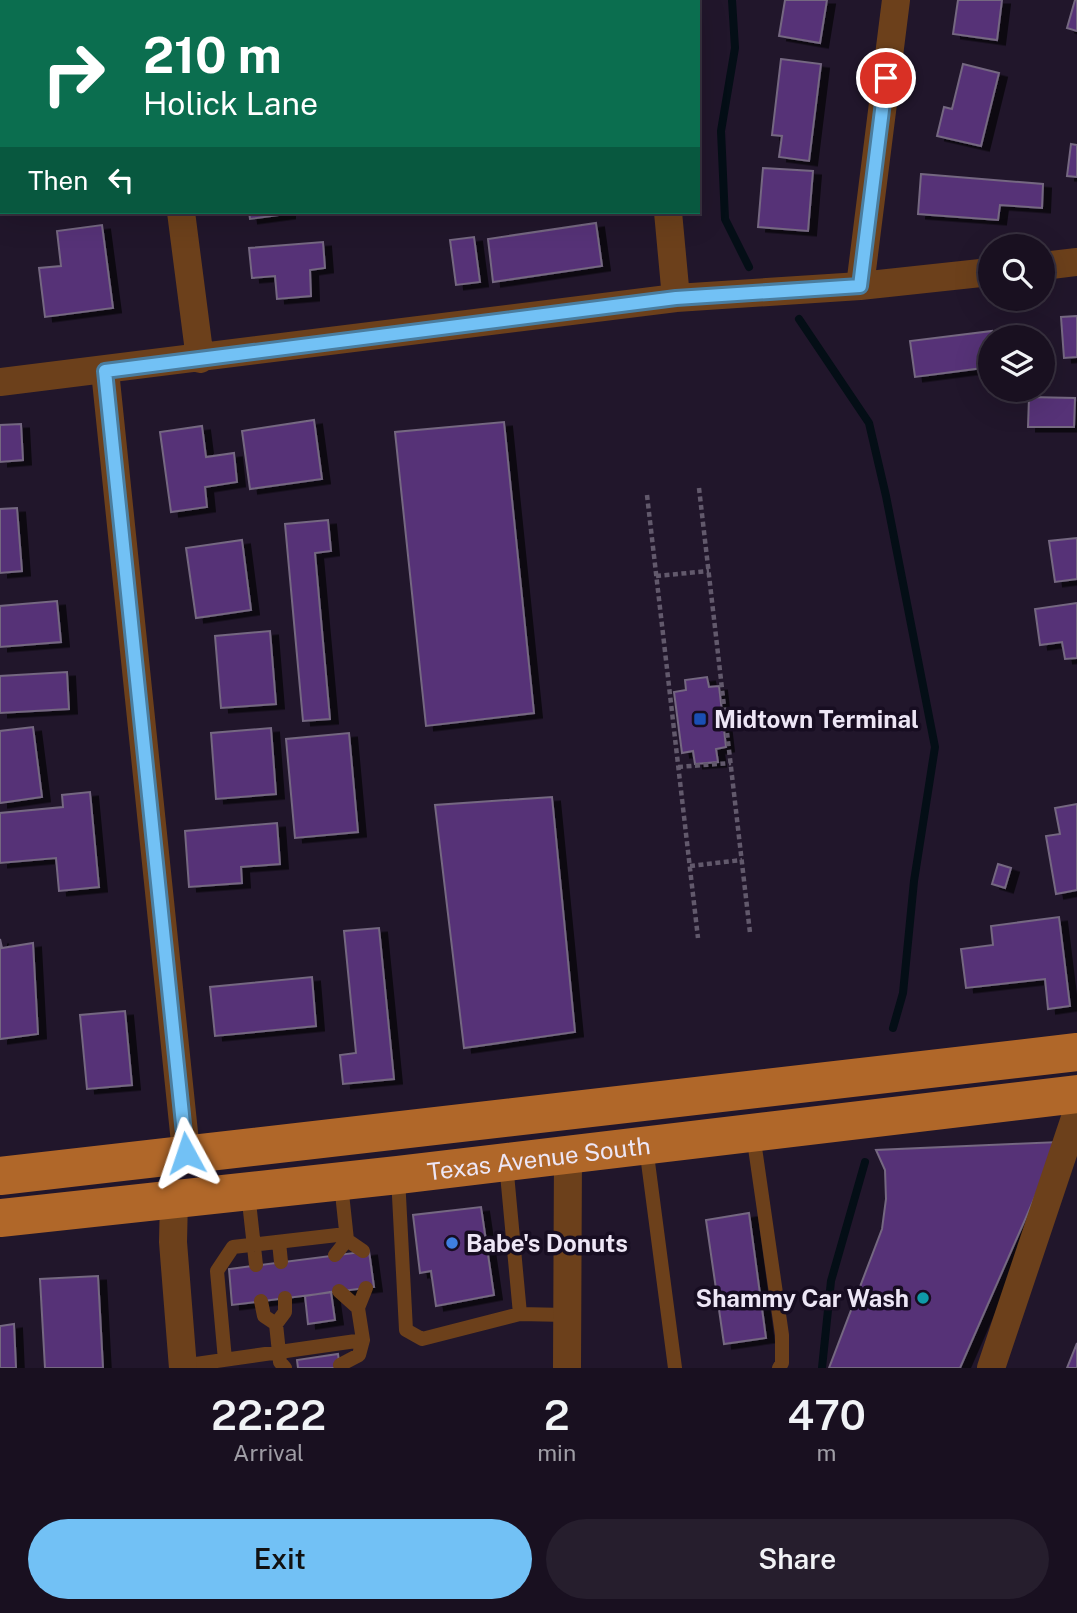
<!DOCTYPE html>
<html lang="en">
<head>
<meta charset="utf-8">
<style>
	:root { --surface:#191020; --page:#261e2d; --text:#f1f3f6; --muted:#9f9da5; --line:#37303e; --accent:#72c1f5 }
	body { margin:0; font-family:"Public Sans",sans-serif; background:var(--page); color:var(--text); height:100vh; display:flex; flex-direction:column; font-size:26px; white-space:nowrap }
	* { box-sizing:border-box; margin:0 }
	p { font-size:23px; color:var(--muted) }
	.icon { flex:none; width:38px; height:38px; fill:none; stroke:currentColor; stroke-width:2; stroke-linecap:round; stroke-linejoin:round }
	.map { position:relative; height:1368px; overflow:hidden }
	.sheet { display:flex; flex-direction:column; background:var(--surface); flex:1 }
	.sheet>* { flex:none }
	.banner { position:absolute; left:0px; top:0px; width:700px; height:214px; box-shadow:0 7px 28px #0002,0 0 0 2px var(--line); background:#0b6e4f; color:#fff; overflow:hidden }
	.tools { position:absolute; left:978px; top:234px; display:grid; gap:14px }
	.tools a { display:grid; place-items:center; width:77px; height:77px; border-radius:50%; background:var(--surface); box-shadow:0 7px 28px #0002,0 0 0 2px var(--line); font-size:35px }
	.pin { position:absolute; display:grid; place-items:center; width:60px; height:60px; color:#fff; margin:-30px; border:4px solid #fff; border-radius:50%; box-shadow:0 2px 7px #0007 }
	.me { position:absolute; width:77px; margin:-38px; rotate:355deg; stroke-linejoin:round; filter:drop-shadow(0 0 5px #0008) }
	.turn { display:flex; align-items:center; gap:24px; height:147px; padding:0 28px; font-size:32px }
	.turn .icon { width:91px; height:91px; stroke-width:2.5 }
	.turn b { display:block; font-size:49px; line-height:60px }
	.then { display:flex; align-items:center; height:66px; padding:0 28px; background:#0003; gap:14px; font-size:26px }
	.eta { display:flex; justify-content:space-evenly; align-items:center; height:119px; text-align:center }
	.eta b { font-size:42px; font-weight:600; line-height:49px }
	.action { display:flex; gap:14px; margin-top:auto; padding:14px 28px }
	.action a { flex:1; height:80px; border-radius:42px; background:var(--accent); color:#111; font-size:28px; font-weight:600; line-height:80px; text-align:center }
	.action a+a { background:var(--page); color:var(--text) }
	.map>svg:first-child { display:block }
</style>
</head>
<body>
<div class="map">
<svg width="1077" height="1368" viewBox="0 0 1077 1368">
	<defs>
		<filter id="shadow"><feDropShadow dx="8" dy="4.5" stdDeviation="0" flood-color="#0009"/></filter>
	</defs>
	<rect width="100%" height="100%" fill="#21162b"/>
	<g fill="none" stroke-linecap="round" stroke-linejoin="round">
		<!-- stream -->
		<path stroke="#040e16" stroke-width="8" d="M732 0 735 48 721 131 725 219 749 267
			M799 319 869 423 886 496 935 747 914 881 903 993 893 1028
			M822 1368 831 1281 865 1162"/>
	</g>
	<!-- building -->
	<path fill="#573277" stroke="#746781" stroke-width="2" filter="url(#shadow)" d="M21 0H78L79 2H22Z
		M448 0H504L490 2Z
		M785 0H827L820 43 779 36Z
		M958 0H1002L997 40 953 34Z
		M1075 0H1077V31L1067 28Z
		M781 59 821 64 809 161 779 157 782 136 772 135Z
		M963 64 999 73 981 146 937 136 944 107 952 109Z
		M1071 144 1077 145V177L1067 176Z
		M763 168 813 171 808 231 758 227Z
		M921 174 1043 184 1042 208 1000 205 998 220 918 214Z
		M249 212H287V214L250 219Z
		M596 223 602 266 493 282 488 239Z
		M102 225 113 308 45 317 39 268 61 266 57 231Z
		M474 237 480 282 456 285 450 240Z
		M323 242 325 268 310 270 311 296 277 299 275 276 252 278 249 248Z
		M1077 316V357L1064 358 1061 317Z
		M992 331 990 367 915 377 910 341Z
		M1029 397 1075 398 1074 427H1028Z
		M314 420 322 479 250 489 242 431Z
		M504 422 534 713 426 726 395 432Z
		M21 424 23 460 0 462V425Z
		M202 426 206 457 234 453 237 482 205 487 207 507 171 512 160 432Z
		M17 508 22 571 0 573V509Z
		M328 520 331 551 315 553 330 719 303 721 285 524Z
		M1077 538V579L1055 582 1049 541Z
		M242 540 251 610 196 618 186 548Z
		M57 601 61 642 0 647V606Z
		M1077 603V658L1065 659 1062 642 1040 645 1035 609Z
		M270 631 276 704 221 708 215 636Z
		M67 672 69 709 0 713V676Z
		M707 677 709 687 719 686 726 747 716 749 718 762 695 764 693 751 682 753 674 692 686 690 685 680Z
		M33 727 42 797 0 803V731Z
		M271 728 276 794 216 799 211 733Z
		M349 733 358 832 295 838 286 739Z
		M90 792 99 887 59 891 56 858 0 863V813L63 807 62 795Z
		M552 797 575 1032 464 1048 435 805Z
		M1077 804V890L1056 894 1046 836 1060 834 1055 808Z
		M277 823 280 864 241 867 242 883 189 887 185 831Z
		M998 864 1011 868 1005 888 992 884Z
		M1059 917 1070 1006 1048 1009 1045 979 966 988 961 949 993 945 991 926Z
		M379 928 394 1079 343 1084 340 1055 356 1053 344 931Z
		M0 939 2 948 33 943 38 1034 0 1039Z
		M312 977 316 1026 215 1036 210 987Z
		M125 1011 132 1085 87 1089 80 1015Z
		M1059 1142 960 1368H829L882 1229 886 1199 885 1170 876 1150Z
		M481 1207 494 1295 436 1306 431 1271 420 1273 413 1215Z
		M749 1213 766 1338 724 1344 706 1220Z
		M369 1251 374 1287 232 1305 229 1269Z
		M98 1276 103 1368H45L40 1279Z
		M331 1292 335 1320 308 1324 305 1296Z
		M14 1324 16 1368H0V1326Z
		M1077 1343V1368H1067Z
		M338 1354 340 1368H298L297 1360Z"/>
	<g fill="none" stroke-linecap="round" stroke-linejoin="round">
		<!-- path -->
		<path stroke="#62596c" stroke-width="4.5" stroke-dasharray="5 3.5" stroke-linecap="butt" d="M699 488 750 933
			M647 495 698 938
			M656 576 709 571
			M678 767 731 763
			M690 866 742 860"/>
		<!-- service -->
		<path stroke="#6c401b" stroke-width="14" d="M753 1134 782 1335V1363L779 1368
			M646 1147 675 1368
			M506 1163 520 1314
			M398 1177 406 1330 422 1339 520 1314 566 1315
			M341 1184 347 1240 363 1251
			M248 1193 256 1265
			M279 1242 281 1262
			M335 1255 347 1240
			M339 1291 358 1308
			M261 1301 264 1316 276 1324
			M225 1360 217 1271 233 1247 346 1234
			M340 1365 359 1355 363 1340
			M182 1366 363 1340 358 1308 366 1288
			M285 1368 280 1362 276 1324 285 1312V1298"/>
		<!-- minor -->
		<path stroke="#6c401b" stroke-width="28" d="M154 0V2
			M642 0V2
			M181 212 200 359
			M668 212 676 298
			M1043 266 1077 262
			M860 286 896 0
			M105 371 186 1152
			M0 382 676 298 860 286 990 272
			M174 1199 173 1242 183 1368
			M567 1368 568 1154
			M991 1368 1077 1112"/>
		<!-- primary -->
		<g stroke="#b06729" stroke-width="38">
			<path d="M0 1176 1077 1052"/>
			<path id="s1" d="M0 1218 398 1175 1077 1094"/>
		</g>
	</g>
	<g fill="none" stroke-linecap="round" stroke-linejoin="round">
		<defs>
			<path id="route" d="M186 1153 105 371 676 298 860 286 886 78"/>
		</defs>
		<!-- route casing -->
		<use href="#route" stroke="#4a7d9f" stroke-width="18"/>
		<!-- route -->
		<use href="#route" stroke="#72c1f5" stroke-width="12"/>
	</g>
	<!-- markers -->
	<rect fill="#1a4fb4" stroke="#170d21" stroke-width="2.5" x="693" y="712" width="14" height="14" rx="3.5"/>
	<circle fill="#3f7fe0" stroke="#170d21" stroke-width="2.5" cx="452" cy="1243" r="7"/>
	<circle fill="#0f9aa8" stroke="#170d21" stroke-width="2.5" cx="923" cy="1298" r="7"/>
	<g text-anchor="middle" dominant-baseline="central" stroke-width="7" stroke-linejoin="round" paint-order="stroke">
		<!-- poi labels -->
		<g font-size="24" font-weight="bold" fill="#ede6f5" stroke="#170d21" text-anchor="start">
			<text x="714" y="719">Midtown Terminal</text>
			<text x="466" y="1243">Babe's Donuts</text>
			<text x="909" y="1298" text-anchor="end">Shammy Car Wash</text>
		</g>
		<!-- street labels -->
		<g font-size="24" fill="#ede6f5" stroke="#170d21">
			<text stroke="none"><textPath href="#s1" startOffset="542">Texas Avenue South</textPath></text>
		</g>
	</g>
</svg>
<div class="tools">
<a><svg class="icon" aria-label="search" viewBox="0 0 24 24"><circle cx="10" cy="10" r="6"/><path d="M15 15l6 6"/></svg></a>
<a><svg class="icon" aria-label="layers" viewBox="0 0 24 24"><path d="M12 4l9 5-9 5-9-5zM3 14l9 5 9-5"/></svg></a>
</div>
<div class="pin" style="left:886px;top:78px;background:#d93025"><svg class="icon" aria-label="arrive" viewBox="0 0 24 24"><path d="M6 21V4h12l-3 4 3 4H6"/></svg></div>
<svg class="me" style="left:186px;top:1153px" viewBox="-20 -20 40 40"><path d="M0-17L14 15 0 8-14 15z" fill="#72c1f5" stroke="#fff" stroke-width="4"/></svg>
<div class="banner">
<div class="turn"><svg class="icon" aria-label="right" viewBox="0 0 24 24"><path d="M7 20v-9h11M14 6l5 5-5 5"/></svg><div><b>210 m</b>Holick Lane</div></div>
<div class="then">Then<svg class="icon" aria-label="left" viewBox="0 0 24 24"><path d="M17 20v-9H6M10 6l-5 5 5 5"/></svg></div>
</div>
</div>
<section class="sheet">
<div class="eta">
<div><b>22:22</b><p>Arrival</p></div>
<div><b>2</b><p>min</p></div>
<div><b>470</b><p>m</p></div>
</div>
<div class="action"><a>Exit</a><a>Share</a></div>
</section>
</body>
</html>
